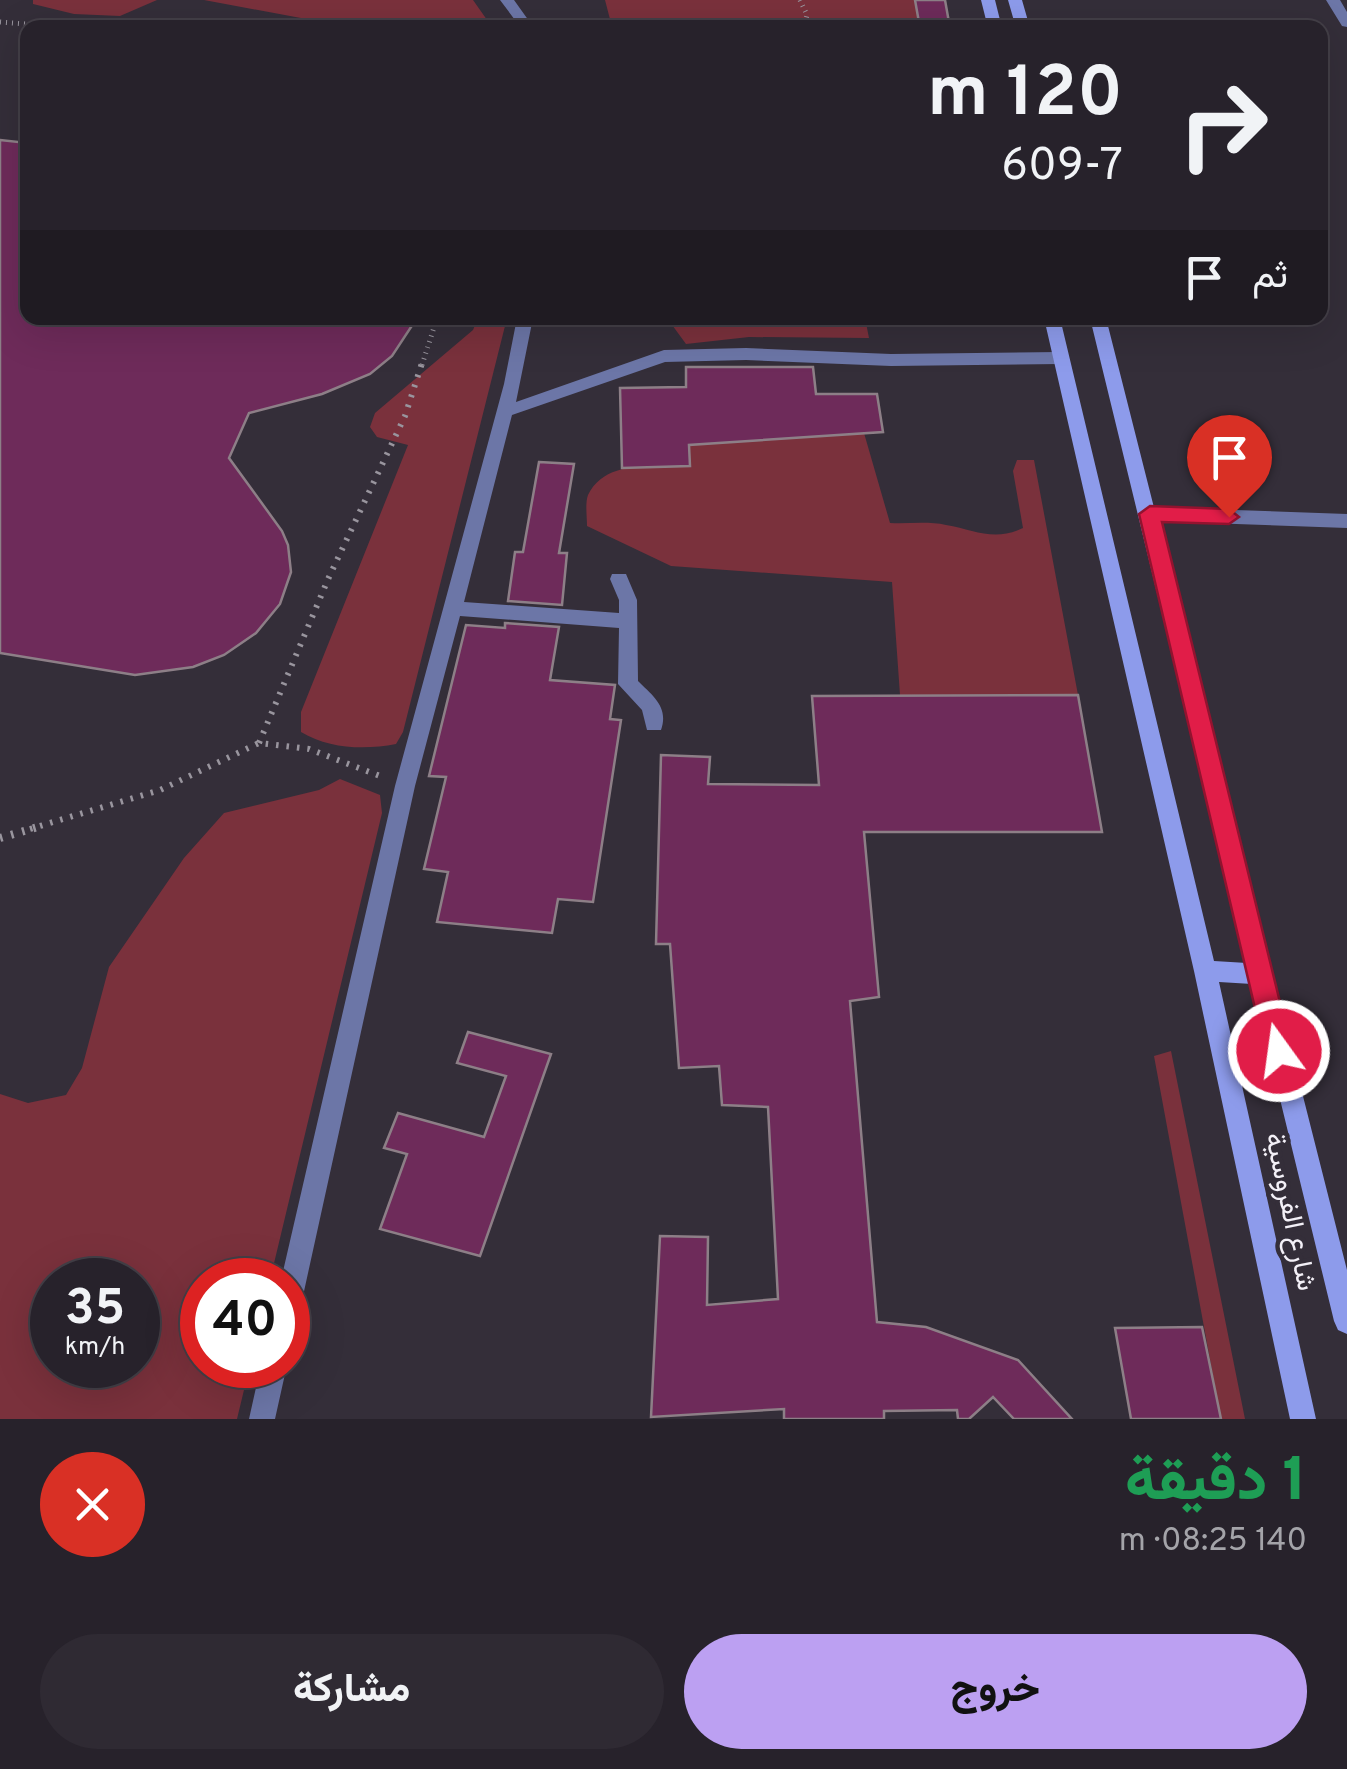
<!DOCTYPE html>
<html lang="ar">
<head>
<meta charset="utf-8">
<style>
	:root { --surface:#27222b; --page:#2f2a33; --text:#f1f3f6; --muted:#a4a4a9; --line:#433f47; --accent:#bca0f2 }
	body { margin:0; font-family:Overpass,Vazirmatn,sans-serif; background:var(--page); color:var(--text); direction:rtl; height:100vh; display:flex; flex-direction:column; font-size:38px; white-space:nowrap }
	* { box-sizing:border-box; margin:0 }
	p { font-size:32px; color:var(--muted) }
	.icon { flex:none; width:55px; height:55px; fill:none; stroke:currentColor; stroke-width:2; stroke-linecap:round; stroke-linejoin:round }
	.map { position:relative; height:1419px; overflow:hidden; direction:ltr }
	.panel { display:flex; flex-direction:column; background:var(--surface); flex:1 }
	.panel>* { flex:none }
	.top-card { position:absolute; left:20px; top:20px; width:1308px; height:305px; border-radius:20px; box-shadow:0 10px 40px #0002,0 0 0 2px var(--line); direction:rtl; background:#27222b; color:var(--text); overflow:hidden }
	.speed { position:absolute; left:30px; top:1258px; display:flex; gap:20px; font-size:50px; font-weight:700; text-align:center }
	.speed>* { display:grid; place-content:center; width:130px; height:130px; border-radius:50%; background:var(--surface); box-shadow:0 10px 40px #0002,0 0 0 2px var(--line); line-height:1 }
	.speed small { font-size:25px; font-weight:400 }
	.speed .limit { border:15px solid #d22; background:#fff; color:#111 }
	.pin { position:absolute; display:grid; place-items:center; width:85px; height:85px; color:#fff; margin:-102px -42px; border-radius:50% 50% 50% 0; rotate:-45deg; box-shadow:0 0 10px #0007 }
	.pin .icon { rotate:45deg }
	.me { position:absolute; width:110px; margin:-55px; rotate:346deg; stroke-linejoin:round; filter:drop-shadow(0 0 8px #0008) }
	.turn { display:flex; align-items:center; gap:35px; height:210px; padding:0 40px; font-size:45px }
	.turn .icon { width:130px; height:130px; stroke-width:2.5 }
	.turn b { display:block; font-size:70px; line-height:85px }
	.then { display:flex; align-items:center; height:95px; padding:0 40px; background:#0003; gap:20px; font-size:38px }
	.round { display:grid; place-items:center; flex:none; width:105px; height:105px; border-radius:52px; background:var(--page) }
	.head { display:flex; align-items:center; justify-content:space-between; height:170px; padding:0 40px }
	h1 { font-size:60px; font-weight:800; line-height:75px; color:#1e9e55 }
	.button { display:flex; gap:20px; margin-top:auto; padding:20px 40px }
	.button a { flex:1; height:115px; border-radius:60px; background:var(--accent); color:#111; font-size:40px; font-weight:800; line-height:115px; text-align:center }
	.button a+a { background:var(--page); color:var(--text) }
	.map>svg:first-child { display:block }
</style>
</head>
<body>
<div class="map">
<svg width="1347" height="1419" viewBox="0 0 1347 1419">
	<rect width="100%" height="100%" fill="#342e39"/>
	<!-- green -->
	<path fill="#7a313c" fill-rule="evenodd" d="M33 0H157L120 16 74 14 33 4Z
		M204 0H473L492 27H349Z
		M605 0H945L950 27H612Z
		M478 318H507L403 732 396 744C365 750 329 749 301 732V712L408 445 377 437 370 427 375 413 473 330Z
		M667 318H865L869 338 749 337 686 344Z
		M864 433 890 523C908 524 928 521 946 525 975 530 994 542 1023 528L1013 471 1017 460H1034L1078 695H900L892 582 671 566 587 526C587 517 585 503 588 495 606 458 657 467 690 466L689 445Z
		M340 779 380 795 382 813 270 1280H202V1365H250L237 1419H0V1094L28 1103 66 1095 82 1068 109 967 184 858 224 813 319 790ZM52 1280H138V1365H52Z
		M1171 1051 1245 1419H1221L1154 1056Z"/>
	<!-- building -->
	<path fill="#6e2b5a" stroke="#8d7f87" stroke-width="2.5" d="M915 0H945L950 28H920Z
		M0 140 28 143V318H417L392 356 370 374 322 394 249 413 229 458 282 531 288 545 291 572 280 604 256 633 224 655 193 667 135 675 0 653Z
		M686 367H813L816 394H877L883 432 689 445 690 466 622 468 620 388 686 387Z
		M539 462 574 464 559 553H567L562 605 508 601 515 552H523Z
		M505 623 559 627 550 680 615 685 610 719 621 720 593 902 558 899 552 933 437 922 448 872 424 869 446 777 429 776 466 625 505 628Z
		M1078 695 1102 832H864L879 997 850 1001 877 1322 926 1327 1018 1360 1072 1419H1014L993 1397 969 1419H958L957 1410 884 1411V1419H784V1409L651 1417 660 1236 708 1237 707 1305 778 1299 768 1107 722 1105 719 1066 679 1068 670 944H656L661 755 710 757 708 784 819 785 812 696Z
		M468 1032 551 1054 480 1256 380 1229 407 1154 384 1148 398 1113 484 1137 506 1076 457 1063Z
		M1202 1327 1221 1419H1131L1115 1328Z"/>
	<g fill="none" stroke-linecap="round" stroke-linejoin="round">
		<!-- path-far2 -->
		<path stroke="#99959e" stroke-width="5" stroke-dasharray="1 5" stroke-linecap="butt" d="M800 0 807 15 804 28
			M0 22 78 28
			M803 27 821 28
			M832 28 857 24
			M422 365 437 318"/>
		<!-- path-far1 -->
		<path stroke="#99959e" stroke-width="6" stroke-dasharray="2.5 8" stroke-linecap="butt" d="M259 743 329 577 405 416 422 363
			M30 829 160 790 259 743 309 749 380 776"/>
		<!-- path -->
		<path stroke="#99959e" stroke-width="8" stroke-dasharray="2.5 9" stroke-linecap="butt" d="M0 838 38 827"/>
		<!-- lane -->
		<path fill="#6c76a7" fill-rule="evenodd" d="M500 0H514L534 28H521Z
			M517 318H533L516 402 664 350 746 348 891 354 1060 352 1068 358 1060 364 891 366 746 360 665 362 512 415 464 602 619 613V600L610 579 612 574H626L637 600 638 681C653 696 669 707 661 730H647L642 710 618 684 619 628 460 616 415 786 301 1305 297 1314 288 1318V1280H281L395 786 504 384Z
			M261 1365H287L275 1419H249Z"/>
		<!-- street -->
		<path fill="#6c76a7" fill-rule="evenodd" d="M1326 0H1340L1347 12V27L1342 26Z
			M1150 507 1347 514V528L1150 521 1141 514Z"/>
		<!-- secondary -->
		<path fill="#8d9beb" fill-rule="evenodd" d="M981 0H995L1002 28H988Z
			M1008 0H1022L1030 28H1016Z
			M1044 318H1060L1214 961 1247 963 1090 318H1106L1347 1270V1334L1338 1330 1334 1321 1252 984 1219 982 1316 1419H1290L1194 971Z"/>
	</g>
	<!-- route -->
	<path fill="#e11d48" stroke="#92132f" stroke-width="2.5" d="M1150 506 1229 509 1239 517 1229 524 1162 522 1292 1051 1288 1060 1279 1064 1269 1060 1265 1051 1139 514Z"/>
	<g text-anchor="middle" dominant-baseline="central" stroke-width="9" stroke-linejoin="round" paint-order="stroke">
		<!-- street labels -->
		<g font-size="28" fill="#f3f0f7" stroke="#342e39">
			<text transform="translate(1289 1212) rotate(78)">شارع الفروسية</text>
		</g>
	</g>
</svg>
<div class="speed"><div>35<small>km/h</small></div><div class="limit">40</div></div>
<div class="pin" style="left:1229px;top:517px;background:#d93025"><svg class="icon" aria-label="arrive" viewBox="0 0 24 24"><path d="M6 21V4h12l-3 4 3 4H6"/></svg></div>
<svg class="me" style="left:1279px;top:1051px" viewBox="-20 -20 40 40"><circle r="17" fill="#e11d48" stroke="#fff" stroke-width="3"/><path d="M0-11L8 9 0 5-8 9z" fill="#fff"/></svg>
<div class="top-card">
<div class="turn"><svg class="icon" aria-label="right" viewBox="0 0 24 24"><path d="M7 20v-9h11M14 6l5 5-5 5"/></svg><div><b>120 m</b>609-7</div></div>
<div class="then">ثم<svg class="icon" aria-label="arrive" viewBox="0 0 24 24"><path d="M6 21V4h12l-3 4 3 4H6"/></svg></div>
</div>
</div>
<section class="panel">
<div class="head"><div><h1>1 دقيقة</h1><p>140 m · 08:25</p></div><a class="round" style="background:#d93025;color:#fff"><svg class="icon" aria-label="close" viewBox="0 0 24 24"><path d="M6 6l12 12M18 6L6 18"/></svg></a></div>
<div class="button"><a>خروج</a><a>مشاركة</a></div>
</section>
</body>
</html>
